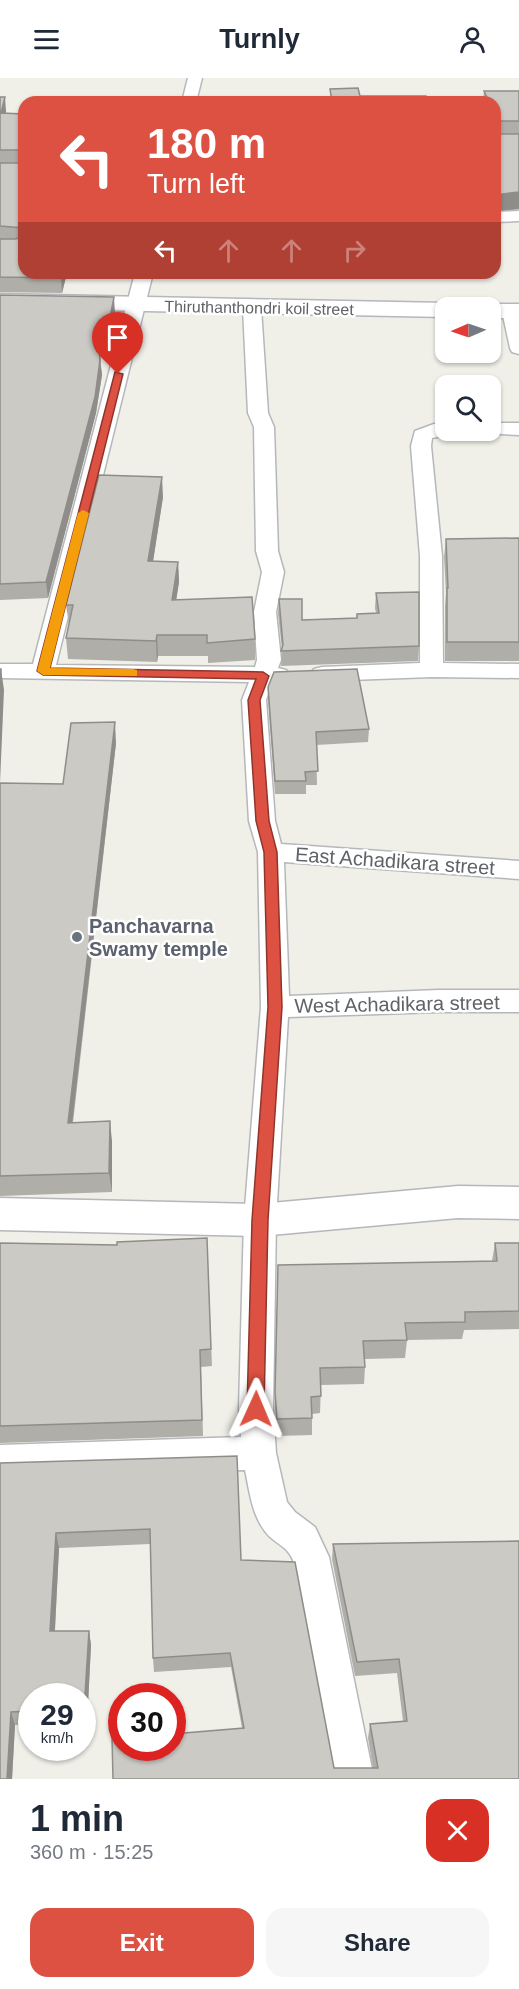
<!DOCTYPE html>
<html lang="en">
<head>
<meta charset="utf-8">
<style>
	:root { --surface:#fff; --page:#f6f6f7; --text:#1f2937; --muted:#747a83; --accent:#dd5142 }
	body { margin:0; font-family:Helvetica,sans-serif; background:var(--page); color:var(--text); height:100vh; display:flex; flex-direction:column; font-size:22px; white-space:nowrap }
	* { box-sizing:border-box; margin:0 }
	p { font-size:20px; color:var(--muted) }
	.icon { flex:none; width:33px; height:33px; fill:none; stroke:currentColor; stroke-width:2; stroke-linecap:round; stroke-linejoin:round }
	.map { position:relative; height:1701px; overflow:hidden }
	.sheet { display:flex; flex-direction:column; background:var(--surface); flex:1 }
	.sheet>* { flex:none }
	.guide { position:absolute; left:18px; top:18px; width:483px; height:183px; border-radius:18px; box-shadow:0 2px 4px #0004; background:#dd5142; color:#fff; overflow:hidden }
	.needle { width:39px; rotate:268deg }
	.fabs { position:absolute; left:435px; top:219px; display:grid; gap:12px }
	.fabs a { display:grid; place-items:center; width:66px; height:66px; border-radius:12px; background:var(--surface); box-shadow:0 2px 4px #0004; font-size:30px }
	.speed { position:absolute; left:18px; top:1605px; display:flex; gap:12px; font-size:30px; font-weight:700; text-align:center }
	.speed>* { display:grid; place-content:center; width:78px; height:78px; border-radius:50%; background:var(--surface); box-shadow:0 2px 4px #0004; line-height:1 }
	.speed small { font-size:15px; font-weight:400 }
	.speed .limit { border:9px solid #d22; background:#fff; color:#111 }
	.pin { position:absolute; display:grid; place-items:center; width:51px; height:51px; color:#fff; margin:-62px -26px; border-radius:50% 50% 50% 0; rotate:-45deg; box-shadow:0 0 6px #0007 }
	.pin .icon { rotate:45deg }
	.me { position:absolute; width:66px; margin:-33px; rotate:1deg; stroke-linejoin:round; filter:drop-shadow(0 0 4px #0008) }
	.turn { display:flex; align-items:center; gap:21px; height:126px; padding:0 30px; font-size:27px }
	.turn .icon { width:78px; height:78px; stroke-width:2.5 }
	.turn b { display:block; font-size:42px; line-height:51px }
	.lanes { display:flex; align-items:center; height:57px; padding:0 30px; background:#0003; justify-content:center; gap:30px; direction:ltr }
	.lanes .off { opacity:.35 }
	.round { display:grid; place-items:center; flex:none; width:63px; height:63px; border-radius:18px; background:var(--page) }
	.head { display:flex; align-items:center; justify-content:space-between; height:102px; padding:0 30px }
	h1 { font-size:36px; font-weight:800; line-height:45px }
	.button { display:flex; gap:12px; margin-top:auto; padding:12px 30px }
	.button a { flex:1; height:69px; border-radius:18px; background:var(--accent); color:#fff; font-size:24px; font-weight:800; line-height:69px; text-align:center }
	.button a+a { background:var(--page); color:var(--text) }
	header { display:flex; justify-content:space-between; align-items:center; height:78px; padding:0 30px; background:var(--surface); font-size:27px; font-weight:800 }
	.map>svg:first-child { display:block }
</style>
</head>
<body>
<header><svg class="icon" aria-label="menu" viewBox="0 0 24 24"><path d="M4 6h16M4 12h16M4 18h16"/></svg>Turnly<svg class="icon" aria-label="person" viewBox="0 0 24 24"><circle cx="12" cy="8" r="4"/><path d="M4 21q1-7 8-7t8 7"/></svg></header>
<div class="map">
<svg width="519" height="1701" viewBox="0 0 519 1701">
	<rect width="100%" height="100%" fill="#f0efe8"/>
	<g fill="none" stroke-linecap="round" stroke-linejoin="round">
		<defs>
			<path id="street" d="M188 0H202L196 24H182Z
				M519 133V143L495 144V134Z
				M135 195H153L56 587 255 589 257 582 254 534 262 494 256 473 254 349 248 335 243 230 246 226H258L261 230 268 335 274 349 278 473 284 494 276 534 281 582 278 590 286 592 290 597 286 602 272 604 266 622 275 743 281 766 519 783V801L284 784 289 918 439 912H519V934H439L288 939 276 1142 273 1331 276 1375 287 1424 295 1434 315 1449 329 1479 374 1701H334L293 1482C288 1470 279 1467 270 1459 252 1441 250 1415 245 1392L0 1399V1367L241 1359 239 1331 244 1142 261 929 258 774 249 743 242 622 249 604 0 600V586H33Z
				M511 228 519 232V276L512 274 510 270 502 233 505 229Z
				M490 345H519V357L483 355 481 352H490Z
				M434 346H446V352H455L453 356 432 360 431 368 442 478 443 585 519 586V600L432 599 322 603 314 601 310 596 314 591 322 589 420 585V478L411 368 415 353Z"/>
			<path id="secondary" d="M0 216 446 225 455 230H446V239L0 230Z
				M490 226H519V240H490V230H481Z
				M458 1108 519 1109V1141L458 1140 260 1158 0 1152V1120L260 1126Z"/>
		</defs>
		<!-- street casing -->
		<use href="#street" stroke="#b5b8bb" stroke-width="3"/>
		<!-- secondary casing -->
		<use href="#secondary" stroke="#b4b7bb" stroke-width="3"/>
		<!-- street -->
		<use href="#street" fill="#fff" fill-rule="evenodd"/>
		<!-- secondary -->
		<use href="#secondary" fill="#fff" fill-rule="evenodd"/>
	</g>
	<!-- wall -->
	<path fill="#afaea9" d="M484 13H519V131L495 133V24H483Z
		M0 19 6 33V35L24 36V195H67L62 215 0 214Z
		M0 217 115 235 107 276H100L102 297 96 335 48 520 0 522Z
		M163 419 153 483 178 484 179 504 176 522 255 561V582L208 585V578H158L157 584 68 581 66 560 69 547 66 527Z
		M519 460V583H445V528L446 515 444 479 446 461Z
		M376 515 419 568 418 583 281 588 282 571 278 536 279 521 302 542 356 540 357 536 376 535 375 530Z
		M268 609 369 651 368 664 316 667 317 707H306V716H275L268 622Z
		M116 665 73 1045 112 1063V1114L0 1118V705L63 706Z
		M207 1160 212 1288 201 1289 203 1358 0 1365V1165L117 1167Z
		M495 1165H519V1251L464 1252 462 1261 407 1262 405 1280 365 1281V1289L364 1306 321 1307 320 1335 312 1336V1357L277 1358 275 1331 278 1187 492 1183Z
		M0 1385 241 1482 334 1690H373L368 1660 370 1646 403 1643 397 1595 355 1598 332 1481 333 1466 519 1701H113L242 1650 231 1589 154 1594 153 1580 150 1466 59 1470 55 1553H89L91 1567 87 1646H82V1618H32V1647H15L12 1701H0Z"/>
	<!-- shaded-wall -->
	<path fill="#8f8d8a" d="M5 19 6 33 2 49 1 35Z
		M519 114V131L495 133V117Z
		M62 195H67L62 215 61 200Z
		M114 219 115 235 107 276 106 260Z
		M100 282 102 297 96 335 48 520 46 504Z
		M162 399 163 419 150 503 148 483Z
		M178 484 179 504 173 543 172 522Z
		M157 557 158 578 157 584 156 563Z
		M1 591 4 612 0 705V620Z
		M115 644 116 665 70 1064 68 1045Z
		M110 1043 112 1063V1114L109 1095Z
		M56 1455 59 1470 54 1568 50 1553Z
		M89 1553 91 1567 87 1646 84 1632Z
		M11 1634 15 1647 12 1701H7Z"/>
	<!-- building -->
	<path fill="#cccac5" stroke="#8f8d8a" stroke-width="1.5" d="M358 10 360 18H426L428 24H332L330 11Z
		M484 13H519V43H495V24H489Z
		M0 19H5L1 35 24 36V72H0Z
		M495 56H519V114L495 117Z
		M0 85H24V153V150L0 148Z
		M24 157V195H62L61 200 0 199V161H16Z
		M0 217 114 219 106 260H98L100 282 95 319 46 504 0 506Z
		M99 397 162 399 148 483 178 484 172 522 252 519 255 561 207 565V557H157L156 563 66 560 73 527H66Z
		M519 460V564H447V510H448L446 461Z
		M419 514V568L281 573 283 567 279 521H302V542L357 540V536L379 535 376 515Z
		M0 591H1L0 620Z
		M357 591 369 651 316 654 318 693 305 694 306 703H275L268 609 274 594Z
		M115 644 68 1045 110 1043 109 1095 0 1098V705L63 706 71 645Z
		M207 1160 211 1271 200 1272 202 1342 0 1348V1165L117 1167V1164Z
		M495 1165H519V1233L465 1234V1244L405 1245 407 1262 363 1263 365 1289 320 1290 321 1318 311 1319 312 1340 277 1341 275 1314 278 1187 497 1183Z
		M237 1378 241 1482 295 1484 334 1690H378L370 1646 407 1643 399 1581 357 1584 333 1466 519 1463V1701H113L112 1660H122V1670H172V1656L244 1650 230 1575 153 1580 150 1451 56 1455 50 1553H89L84 1632 82 1633V1618H32V1633L11 1634 7 1701H0V1385Z"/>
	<!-- route -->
	<path fill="#dd5142" stroke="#90352b" stroke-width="1.5" d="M115 294 123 296 50 590 263 594 269 598 260 622 269 743 277 774 282 929 268 1142 264 1331 262 1337 256 1339 250 1337 247 1331 252 1142 268 929 264 774 256 743 248 622 256 601 43 597 37 593Z"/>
	<!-- slow -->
	<path fill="#f59e0b" d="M83 432 89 435 50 590 133 591 137 592V598L43 597 37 593 78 435Z"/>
	<!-- markers -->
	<circle fill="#6b7280" stroke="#fff" stroke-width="2" cx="77" cy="859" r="6"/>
	<g text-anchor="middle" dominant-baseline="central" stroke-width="5" stroke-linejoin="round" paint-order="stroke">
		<!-- far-street labels -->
		<g font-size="16" fill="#5f6367" stroke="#fff">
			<text transform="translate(259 230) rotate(1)">Thiruthanthondri koil street</text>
		</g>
		<!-- street labels -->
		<g font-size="20" fill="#5f6367" stroke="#fff">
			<text transform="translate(395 783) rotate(4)">East Achadikara street</text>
			<text transform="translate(397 926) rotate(-1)">West Achadikara street</text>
		</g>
		<!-- worship labels -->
		<g font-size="20" font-weight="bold" fill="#5b616d" stroke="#fff" text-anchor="start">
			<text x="89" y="848">Panchavarna<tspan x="89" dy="23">Swamy temple</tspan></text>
		</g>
	</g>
</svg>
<div class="fabs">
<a><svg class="needle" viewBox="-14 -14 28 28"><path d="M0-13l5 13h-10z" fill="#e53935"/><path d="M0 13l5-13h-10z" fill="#747a83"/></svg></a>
<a><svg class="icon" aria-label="search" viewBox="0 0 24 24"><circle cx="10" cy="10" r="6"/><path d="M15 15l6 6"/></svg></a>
</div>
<div class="speed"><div>29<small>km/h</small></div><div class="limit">30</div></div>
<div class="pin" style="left:118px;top:296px;background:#d93025"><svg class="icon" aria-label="arrive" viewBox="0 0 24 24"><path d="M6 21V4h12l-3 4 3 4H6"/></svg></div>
<svg class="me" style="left:256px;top:1331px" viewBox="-20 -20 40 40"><path d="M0-17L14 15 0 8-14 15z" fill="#dd5142" stroke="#fff" stroke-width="4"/></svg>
<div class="guide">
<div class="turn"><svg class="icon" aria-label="left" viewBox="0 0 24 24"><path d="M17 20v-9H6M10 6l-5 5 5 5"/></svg><div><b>180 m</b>Turn left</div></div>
<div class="lanes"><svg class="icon" aria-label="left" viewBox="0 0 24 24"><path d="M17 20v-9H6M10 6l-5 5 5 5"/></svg><svg class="icon off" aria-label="ahead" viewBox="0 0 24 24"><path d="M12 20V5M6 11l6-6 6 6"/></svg><svg class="icon off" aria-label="ahead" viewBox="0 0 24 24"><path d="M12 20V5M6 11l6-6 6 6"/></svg><svg class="icon off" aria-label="right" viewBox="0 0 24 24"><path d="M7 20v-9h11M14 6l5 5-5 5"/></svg></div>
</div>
</div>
<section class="sheet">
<div class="head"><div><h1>1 min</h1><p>360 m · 15:25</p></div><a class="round" style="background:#d93025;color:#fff"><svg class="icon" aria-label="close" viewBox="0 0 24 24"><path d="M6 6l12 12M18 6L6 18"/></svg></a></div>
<div class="button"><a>Exit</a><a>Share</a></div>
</section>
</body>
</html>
